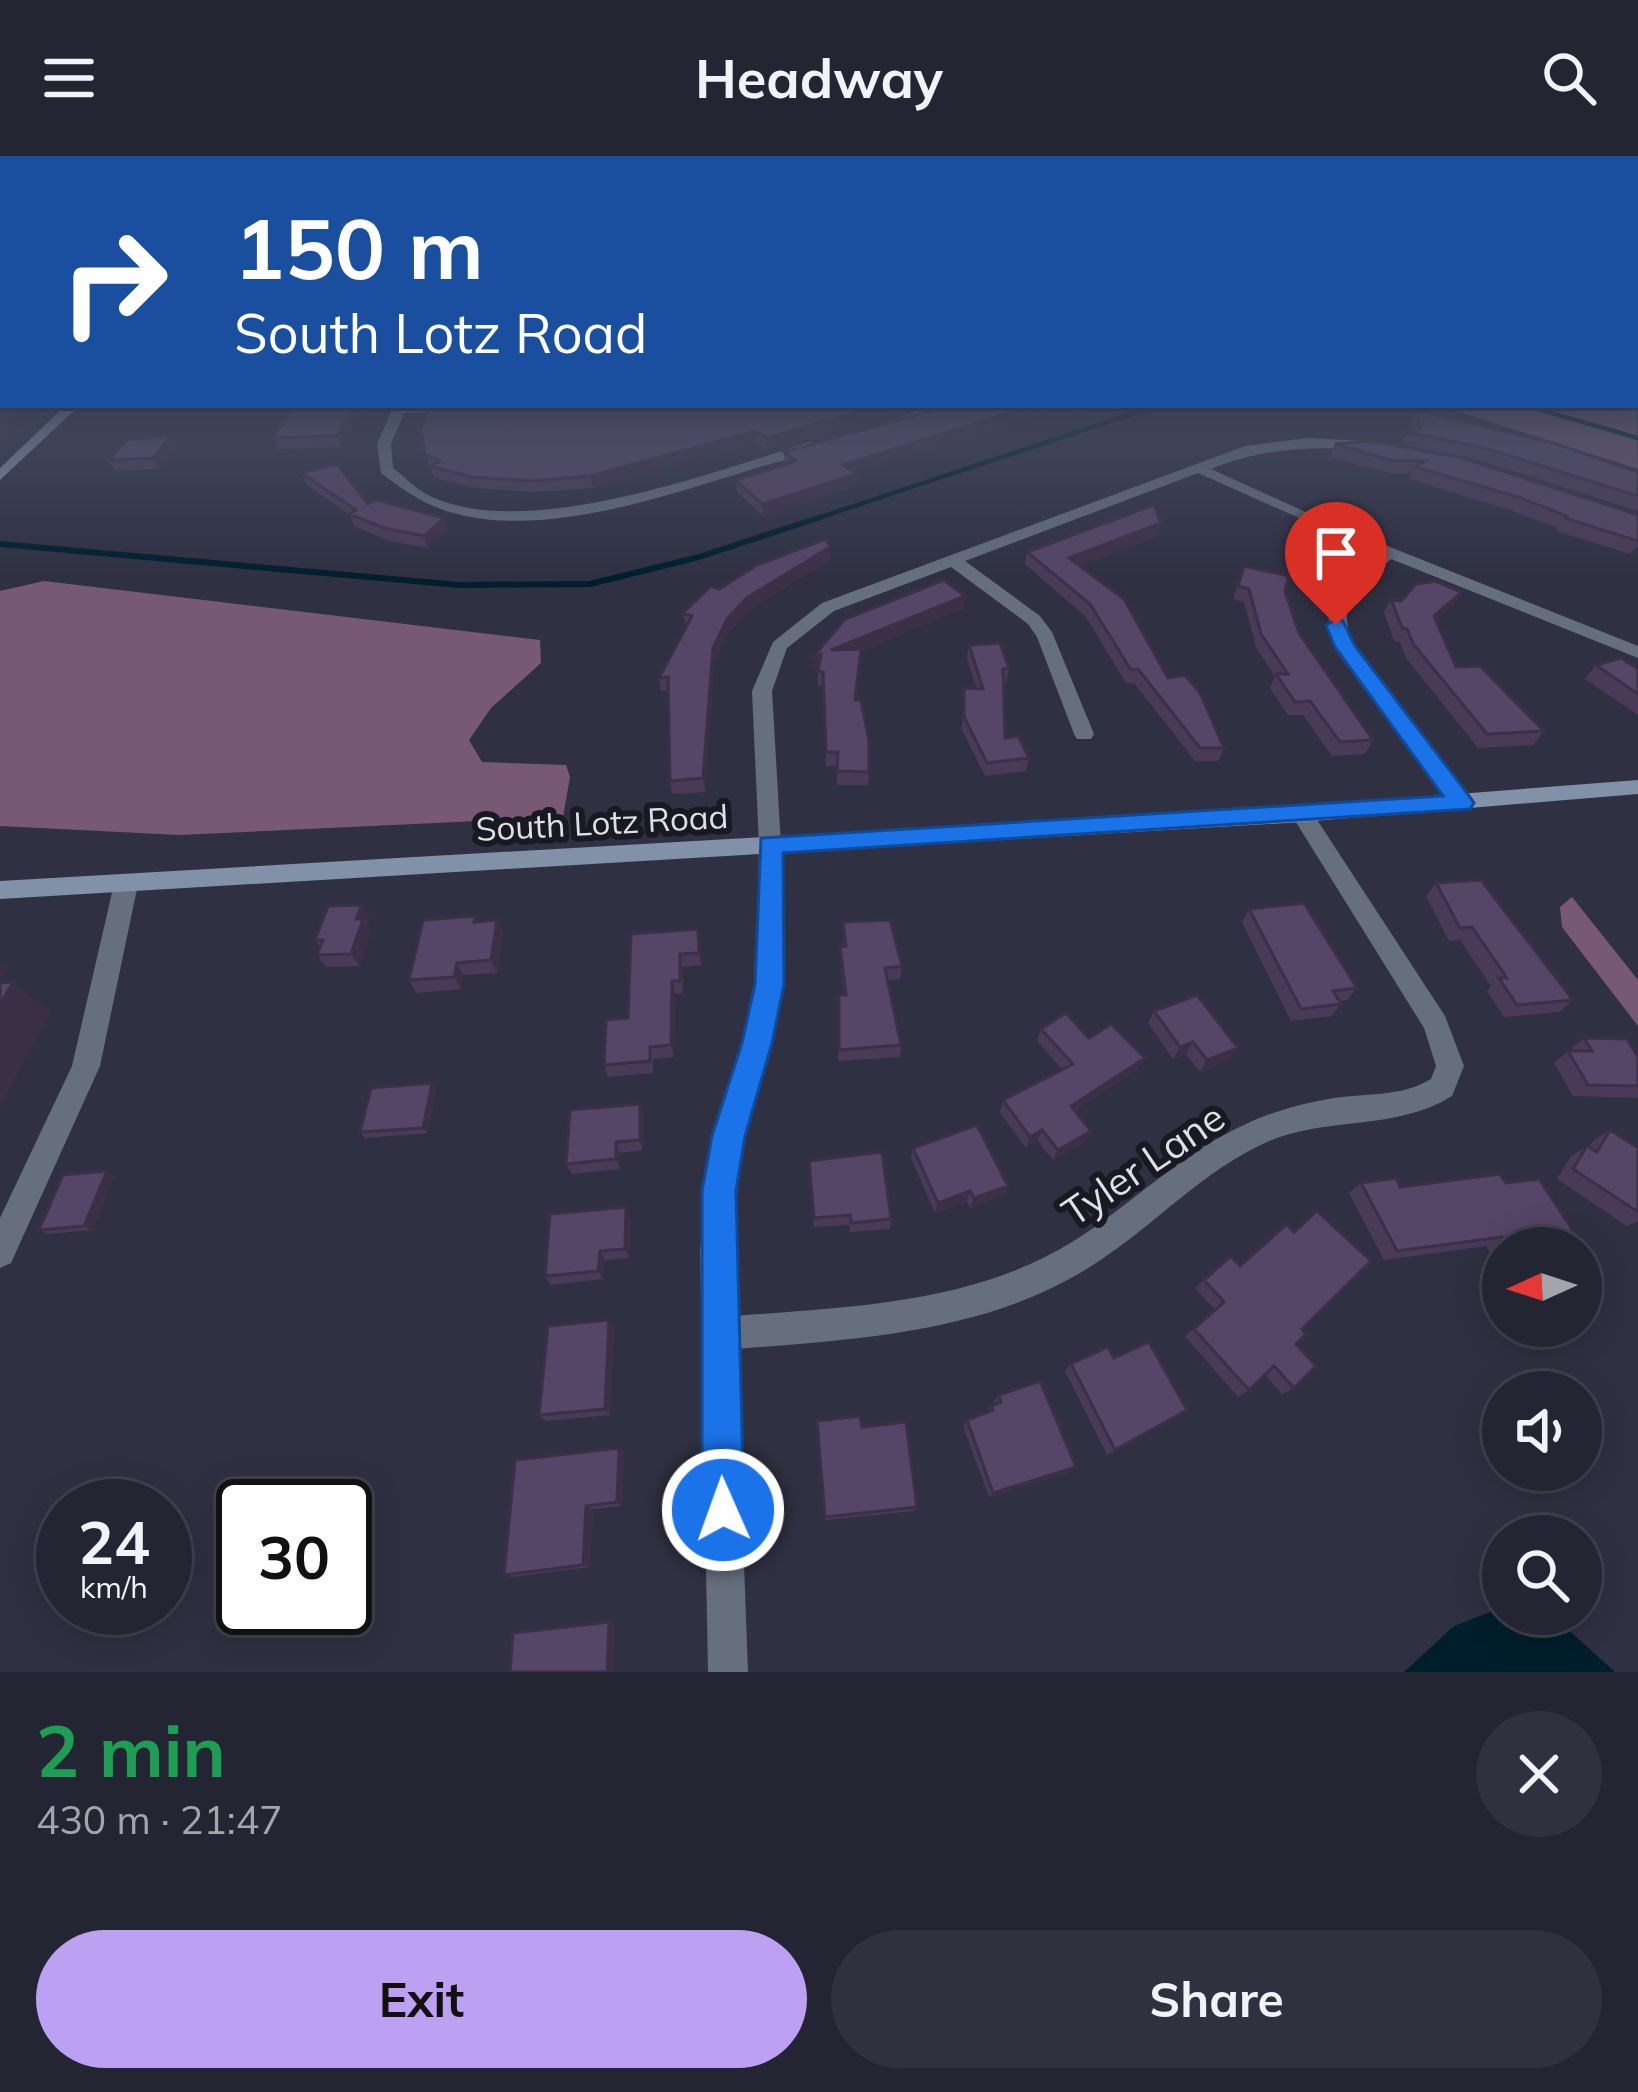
<!DOCTYPE html>
<html lang="en">
<head>
<meta charset="utf-8">
<style>
	:root { --surface:#232532; --page:#2f313e; --text:#f1f3f6; --muted:#a3a5ac; --line:#40424d; --accent:#bca0f2 }
	body { margin:0; font-family:Mulish,sans-serif; background:var(--page); color:var(--text); height:100vh; display:flex; flex-direction:column; font-size:45px; white-space:nowrap }
	* { box-sizing:border-box; margin:0 }
	p { font-size:39px; color:var(--muted) }
	.icon { flex:none; width:66px; height:66px; fill:none; stroke:currentColor; stroke-width:2; stroke-linecap:round; stroke-linejoin:round }
	.map { position:relative; height:1516px; overflow:hidden }
	.panel { display:flex; flex-direction:column; background:var(--surface); flex:1 }
	.panel>* { flex:none }
	.top-card { position:absolute; left:0px; top:0px; width:1638px; height:252px; box-shadow:0 6px 30px #0003,0 0 0 3px var(--line); background:#1a4fa0; color:#fff; overflow:hidden }
	.needle { width:78px; rotate:267deg }
	.fabs { position:absolute; left:1482px; top:1071px; display:grid; gap:24px }
	.fabs a { display:grid; place-items:center; width:120px; height:120px; border-radius:50%; background:var(--surface); box-shadow:0 6px 30px #0003,0 0 0 3px var(--line); font-size:60px }
	.speed { position:absolute; left:36px; top:1323px; display:flex; gap:24px; font-size:60px; font-weight:700; text-align:center }
	.speed>* { display:grid; place-content:center; width:156px; height:156px; border-radius:50%; background:var(--surface); box-shadow:0 6px 30px #0003,0 0 0 3px var(--line); line-height:1 }
	.speed small { font-size:30px; font-weight:400 }
	.speed .limit { border:6px solid #111; border-radius:18px; background:#fff; color:#111 }
	.pin { position:absolute; display:grid; place-items:center; width:102px; height:102px; color:#fff; margin:-123px -51px; border-radius:50% 50% 50% 0; rotate:-45deg; box-shadow:0 0 12px #0007 }
	.pin .icon { rotate:45deg }
	.me { position:absolute; width:132px; margin:-66px; rotate:358deg; stroke-linejoin:round; filter:drop-shadow(0 0 9px #0008) }
	.turn { display:flex; align-items:center; gap:42px; height:252px; padding:0 36px; font-size:54px }
	.turn .icon { width:156px; height:156px; stroke-width:2.5 }
	.turn b { display:block; font-size:84px; line-height:102px }
	.round { display:grid; place-items:center; flex:none; width:126px; height:126px; border-radius:63px; background:var(--page) }
	.headline { display:flex; align-items:center; justify-content:space-between; height:204px; padding:0 36px }
	h1 { font-size:72px; font-weight:700; line-height:90px; color:#1e9e55 }
	.primary-button { display:flex; gap:24px; margin-top:auto; padding:24px 36px }
	.primary-button a { flex:1; height:138px; border-radius:72px; background:var(--accent); color:#111; font-size:48px; font-weight:700; line-height:138px; text-align:center }
	.primary-button a+a { background:var(--page); color:var(--text) }
	header { display:flex; justify-content:space-between; align-items:center; height:156px; padding:0 36px; background:var(--surface); font-size:54px; font-weight:700 }
	.map>svg:first-child { display:block }
</style>
</head>
<body>
<header><svg class="icon" aria-label="menu" viewBox="0 0 24 24"><path d="M4 6h16M4 12h16M4 18h16"/></svg>Headway<svg class="icon" aria-label="search" viewBox="0 0 24 24"><circle cx="10" cy="10" r="6"/><path d="M15 15l6 6"/></svg></header>
<div class="map">
<svg width="1638" height="1516" viewBox="0 0 1638 1516">
	<rect width="100%" height="100%" fill="#2f3142"/>
	<!-- green -->
	<path fill="#6d526a" d="M1635 209 1638 313 1438 249H1635Z"/>
	<!-- forest -->
	<path fill="#785974" d="M44 425 540 484 541 507 491 552 469 584 482 606 566 609 570 621 563 661 179 679 0 670V435Z
		M1572 741 1638 824V870L1562 771 1560 751Z"/>
	<!-- water -->
	<path fill="#001f2c" d="M1503 1451V1458H1551L1615 1516H1404L1454 1470Z"/>
	<g fill="none" stroke-linecap="round" stroke-linejoin="round">
		<!-- stream-far1 -->
		<path stroke="#001f2c" stroke-width="4.5" d="M1524 249 1638 282
			M812 364 1159 249"/>
		<!-- stream -->
		<path stroke="#001f2c" stroke-width="6" d="M0 388 459 429 590 428 699 401 821 361"/>
		<!-- street -->
		<path fill="#656f7d" fill-rule="evenodd" d="M394 249H526L519 253 404 257 391 288 393 312C405 321 417 334 430 340 526 386 713 316 810 286L822 289C803 301 775 306 753 313 670 339 558 377 471 361 432 354 411 340 381 317L377 288Z
			M936 249H957L888 272 876 269Z
			M1307 282 1383 286 1390 290 1383 294C1318 291 1272 289 1211 313L1330 367 1638 490V502L1391 403C1359 433 1334 443 1354 490L1470 642 1473 647 1470 652H1454L1339 495C1312 445 1343 429 1378 397L1198 317 965 405 1040 460 1052 476 1094 578 1091 583H1077L1074 578 1037 481 1028 468 951 411 834 455 787 492 772 535 781 689 782 828 770 887 743 980 732 1093 734 1160C848 1151 972 1148 1072 1086 1132 1049 1180 997 1246 968 1273 955 1304 947 1334 942 1367 937 1402 941 1431 923L1436 910 1424 872 1294 663 1291 658 1294 653H1310L1445 860 1464 910 1452 940C1397 975 1327 960 1267 986 1202 1015 1155 1069 1096 1107 990 1177 858 1183 736 1193L748 1516H708L700 1093 715 980 744 887 756 828 759 689 752 535 773 486 822 447 1245 290Z
			M126 719 138 728 100 910 11 1107 0 1112V1062L72 910 114 728Z"/>
		<!-- secondary -->
		<path fill="#8191a7" fill-rule="evenodd" d="M66 249H80L0 324V312Z
			M1638 624V638L1302 666 0 743V725L1302 650Z"/>
	</g>
	<!-- wall -->
	<path fill="#493b58" d="M295 249H364L341 291 278 293 273 282Z
		M920 249 766 294 756 286 593 332 534 336 475 332 434 322 425 298Z
		M944 249H1103L1078 257 1064 250 903 301 855 317 856 330 763 360 737 336 736 324 785 308 784 296 926 256Z
		M1417 254 1638 316V355L1481 305 1401 288 1407 276 1412 275 1411 265Z
		M171 281 177 292 159 313 115 315 108 304Z
		M1368 285 1638 359V390L1630 398 1556 375 1558 372 1510 354 1409 323 1412 317H1388L1330 301 1335 288Z
		M301 317 368 348 448 375 428 392 389 385 354 370 350 359 307 329Z
		M1161 367 1157 380 1079 410 1224 592 1218 605H1195L1134 527H1126L1086 461 1025 408 1027 396Z
		M830 404 749 454 729 476 714 505 705 636 672 638 670 625 668 535H661L659 522 686 471 683 457 719 433Z
		M1244 410 1285 435 1299 477 1373 584 1365 598 1332 600 1303 559H1288L1270 532 1275 521 1256 491 1244 446 1233 443Z
		M1462 436 1454 449 1436 464 1456 511 1544 575 1533 589 1478 592 1406 502 1400 486 1394 485 1384 456 1391 443 1401 445Z
		M964 453 861 495 856 544 869 616 868 629H837V610H826L823 529H818V513L813 515Z
		M969 489 1009 513 1006 526H1004L1005 582 1029 602 1026 615 985 620 962 574 964 532 977 533 967 502Z
		M1596 509 1638 513V559L1585 523Z
		M1436 727 1573 844 1559 856 1504 861 1487 835 1491 830 1460 784 1449 785 1426 740Z
		M362 749 370 762 367 769 371 776 359 810 326 811 317 799 320 791 315 784Z
		M1249 753 1357 832 1347 844 1340 845 1341 848 1332 860 1291 865 1242 766Z
		M475 760 477 765 497 764 503 777 497 817 463 819 461 833 416 837 409 824Z
		M843 766 902 810 900 823 888 824 901 889 900 901 838 905 839 839H844L840 804V791H844Z
		M698 773 701 809 682 811 683 837 675 838 674 901 653 903V917L608 921 604 909Z
		M1154 855 1230 903 1200 916 1186 898 1173 903 1148 867Z
		M1041 873 1138 913 1075 955 1085 986 1053 1004 1038 985 1026 992 1000 956 1003 944 1062 913 1037 885Z
		M1584 882 1638 901V942L1573 940 1554 907Z
		M436 933 428 977 365 982 360 976Z
		M640 948 644 959 643 994 620 997V1013L572 1018 566 1008Z
		M1610 974 1638 992V1065L1627 1070 1557 1023 1571 1000 1587 990 1589 991 1593 985Z
		M913 992 1008 1030 1003 1040 970 1052 967 1045 935 1057 911 1002Z
		M809 1005 891 1063 890 1073 850 1076 849 1069 814 1071Z
		M107 1015 114 1020 92 1074 48 1078 39 1074Z
		M1361 1027 1400 1031 1506 1027 1577 1081 1560 1090 1503 1092V1099L1492 1100 1486 1090 1384 1104 1349 1037Z
		M631 1061 629 1102 605 1104 603 1123 551 1129 545 1120Z
		M1231 1100 1302 1173 1296 1188 1294 1232 1282 1238 1265 1219 1249 1234 1238 1241 1185 1180 1215 1154 1195 1132Z
		M614 1172 610 1259 546 1265 539 1259Z
		M1114 1202 1187 1254 1107 1299 1065 1215 1071 1208Z
		M999 1239 1069 1316 989 1341 963 1270 967 1264 987 1257 991 1250 995 1248 994 1245Z
		M817 1265 862 1271 917 1351 914 1355 825 1364Z
		M619 1292 624 1297 622 1350 593 1353 590 1411 512 1421 504 1419Z"/>
	<!-- shaded-wall -->
	<path fill="#3c3047" d="M3 212V229H0V213Z
		M354 249H364L341 291 337 280Z
		M882 249H920L766 294V282Z
		M1035 249H1064L843 321V309Z
		M1079 249H1103L1078 257Z
		M755 275 756 286 593 332 590 320Z
		M171 281 177 292 159 313 153 302Z
		M857 318 856 330 763 360 762 348Z
		M444 362 448 375 428 392 424 380Z
		M1161 367 1157 380 1066 415 1069 402Z
		M830 391V404L749 454 729 476 714 505 705 636 703 622 713 492 727 463 748 441Z
		M1462 436 1454 449 1426 473 1434 460Z
		M965 440 964 453 861 495 831 494Z
		M821 498V512L813 515V501Z
		M362 749 370 762 367 769 371 776 359 810 351 798 356 763Z
		M497 764 503 777 497 817 491 804Z
		M0 807 8 813 0 826Z
		M457 807 463 819 461 833 454 821Z
		M672 825 675 838 674 901 671 889Z
		M13 826 50 857 0 950V849Z
		M1193 886 1186 898 1173 903 1180 891Z
		M1238 892 1230 903 1200 916 1207 904Z
		M1145 902 1138 913 1066 961 1071 950Z
		M432 927 436 933 428 977 423 972Z
		M640 948 644 959 643 994 640 984Z
		M1042 974 1038 985 1026 992 1030 981Z
		M1091 975 1085 986 1053 1004 1058 994Z
		M616 986 620 997V1013L616 1003Z
		M107 1015 114 1020 92 1074 84 1070Z
		M1008 1030 1003 1040 970 1052 974 1042Z
		M970 1035 967 1045 935 1057 938 1047Z
		M626 1051 631 1061 629 1102 625 1093Z
		M600 1095 605 1104 603 1123 598 1115Z
		M609 1164 614 1172 610 1259 605 1253Z
		M619 1292 624 1297 622 1350 617 1346Z
		M1076 1311 1069 1316 989 1341 993 1337Z
		M586 1350 593 1353 590 1411 583 1409Z
		M609 1466 615 1467 613 1516H607Z"/>
	<!-- building -->
	<path fill="#554566" stroke="#3c3047" stroke-width="3" d="M295 249H354L337 280 273 282Z
		M431 249H882L766 282 755 275 590 320 531 325 472 321 430 310 440 305 425 298 421 273Z
		M944 249H1035L843 309 857 318 762 348 736 324 796 305 784 296 926 256Z
		M1417 254 1556 288 1638 316V340L1488 293 1407 276 1420 273Z
		M171 281 153 302 108 304 128 283Z
		M1368 285 1459 301 1638 359V385L1565 362 1567 360 1518 341 1416 311 1425 305H1394L1335 288Z
		M337 308 368 348 377 344 444 362 424 380 384 372 349 358 356 354 301 317Z
		M1154 349 1161 367 1069 402 1124 443 1168 522 1185 519 1200 537 1224 592H1200L1138 513 1131 514 1090 448 1027 396Z
		M826 383 830 391 748 441 727 463 713 492 703 622 670 625 668 521 659 522 692 460 683 457 711 430 719 433 757 409Z
		M1244 410 1289 420 1285 435 1299 477 1373 584 1340 586 1310 545 1295 546 1276 518H1288L1261 478 1249 433 1238 430Z
		M944 424 965 440 831 494 861 493 855 544H861L869 585V616L837 615 838 596H826L823 516 818 515 821 498 813 501 845 463Z
		M1435 425 1462 436 1434 460 1456 511 1480 510 1544 575 1487 578 1414 489 1407 473 1402 472 1391 443 1401 445 1416 428Z
		M1000 487 1009 513H1003L1005 582 1018 580 1029 602 987 607 964 561V532L983 533 969 489Z
		M1621 502 1638 513V538L1596 509Z
		M1481 724 1573 844 1517 849 1499 822H1507L1472 771 1460 772 1436 727Z
		M1304 747 1357 832 1333 835 1341 848 1301 853 1249 753Z
		M362 749 356 763H363L351 798 317 799 323 784H315L328 750Z
		M475 760 474 766 497 764 491 804 457 807 454 821 409 824 423 764Z
		M890 764 902 810 885 812 901 889 839 894V839H846L840 791 846 790 843 766Z
		M698 773 699 797 680 798V825H672L671 889 650 891V905L604 909 606 864 628 862 631 778Z
		M13 826 0 849V827Z
		M1197 839 1238 892 1207 904 1193 886 1180 891 1154 855Z
		M1066 857 1089 882 1111 868 1145 902 1071 950 1091 975 1058 994 1042 974 1030 981 1003 944 1073 908 1041 873Z
		M1584 882 1627 883 1638 901V930L1588 929 1568 895H1592Z
		M432 927 423 972 360 976 371 932Z
		M640 948V984L616 986V1003L566 1008 570 954Z
		M977 969 1008 1030 974 1042 970 1035 938 1047 913 992Z
		M1610 974 1638 992V1056L1573 1013 1587 990 1597 996Z
		M882 996 891 1063 851 1067 850 1059 814 1062 809 1005Z
		M107 1015 84 1070 39 1074 63 1019Z
		M1500 1018 1506 1027 1539 1023 1577 1081 1508 1091 1502 1081 1397 1095 1361 1027 1396 1022 1400 1031Z
		M626 1051 625 1093 600 1095 598 1115 545 1120 550 1058Z
		M1317 1055 1371 1105 1302 1173 1306 1178 1296 1188 1316 1210 1294 1232 1274 1210 1249 1234 1194 1173 1224 1146 1204 1124 1231 1100 1240 1110 1287 1068 1294 1076Z
		M609 1164 605 1253 539 1259 548 1170Z
		M1149 1186 1187 1254 1115 1294 1071 1208 1108 1191 1114 1202Z
		M1040 1225 1076 1311 993 1337 967 1264 993 1254 991 1250 1001 1246 999 1239Z
		M860 1260 862 1271 906 1266 917 1351 825 1361 817 1265Z
		M619 1292 617 1346 586 1350 583 1409 504 1419 515 1304Z
		M609 1466 607 1516H510L513 1477Z"/>
	<!-- sky -->
	<linearGradient id="sky" x2="0" y2="1"><stop stop-color="#1a1b24"/><stop offset="0.5" stop-color="#474e65"/><stop offset="1" stop-color="#474e65" stop-opacity="0"/></linearGradient>
	<rect width="1638" height="421" fill="url(#sky)"/>
	<!-- route -->
	<path fill="#1a73e8" stroke="#114b97" stroke-width="3" d="M1336 463 1343 465 1355 490 1470 641 1474 647 1470 653 783 697 784 828 772 887 745 980 736 1035 744 1354 738 1369 723 1375 708 1369 702 1354V1035L712 980 742 887 755 828 761 682 1443 640 1335 491 1326 469Z"/>
	<g text-anchor="middle" dominant-baseline="central" stroke-width="12" stroke-linejoin="round" paint-order="stroke">
		<!-- street labels -->
		<g font-size="33" fill="#dddfea" stroke="#191921">
			<text transform="translate(602 666) rotate(-3)">South Lotz Road</text>
		</g>
		<!-- near-street labels -->
		<g font-size="39" fill="#dddfea" stroke="#191921">
			<text transform="translate(1143 1008) rotate(-34)">Tyler Lane</text>
		</g>
	</g>
</svg>
<div class="fabs">
<a><svg class="needle" viewBox="-14 -14 28 28"><path d="M0-13l5 13h-10z" fill="#e53935"/><path d="M0 13l5-13h-10z" fill="#a3a5ac"/></svg></a>
<a><svg class="icon" aria-label="sound" viewBox="0 0 24 24"><path d="M4 9h4l5-4v14l-5-4H4zM17 9q2 3 0 6"/></svg></a>
<a><svg class="icon" aria-label="search" viewBox="0 0 24 24"><circle cx="10" cy="10" r="6"/><path d="M15 15l6 6"/></svg></a>
</div>
<div class="speed"><div>24<small>km/h</small></div><div class="limit">30</div></div>
<div class="pin" style="left:1336px;top:469px;background:#d93025"><svg class="icon" aria-label="arrive" viewBox="0 0 24 24"><path d="M6 21V4h12l-3 4 3 4H6"/></svg></div>
<svg class="me" style="left:723px;top:1354px" viewBox="-20 -20 40 40"><circle r="17" fill="#1a73e8" stroke="#fff" stroke-width="3"/><path d="M0-11L8 9 0 5-8 9z" fill="#fff"/></svg>
<div class="top-card">
<div class="turn"><svg class="icon" aria-label="right" viewBox="0 0 24 24"><path d="M7 20v-9h11M14 6l5 5-5 5"/></svg><div><b>150 m</b>South Lotz Road</div></div>
</div>
</div>
<section class="panel">
<div class="headline"><div><h1>2 min</h1><p>430 m · 21:47</p></div><a class="round"><svg class="icon" aria-label="close" viewBox="0 0 24 24"><path d="M6 6l12 12M18 6L6 18"/></svg></a></div>
<div class="primary-button"><a>Exit</a><a>Share</a></div>
</section>
</body>
</html>
